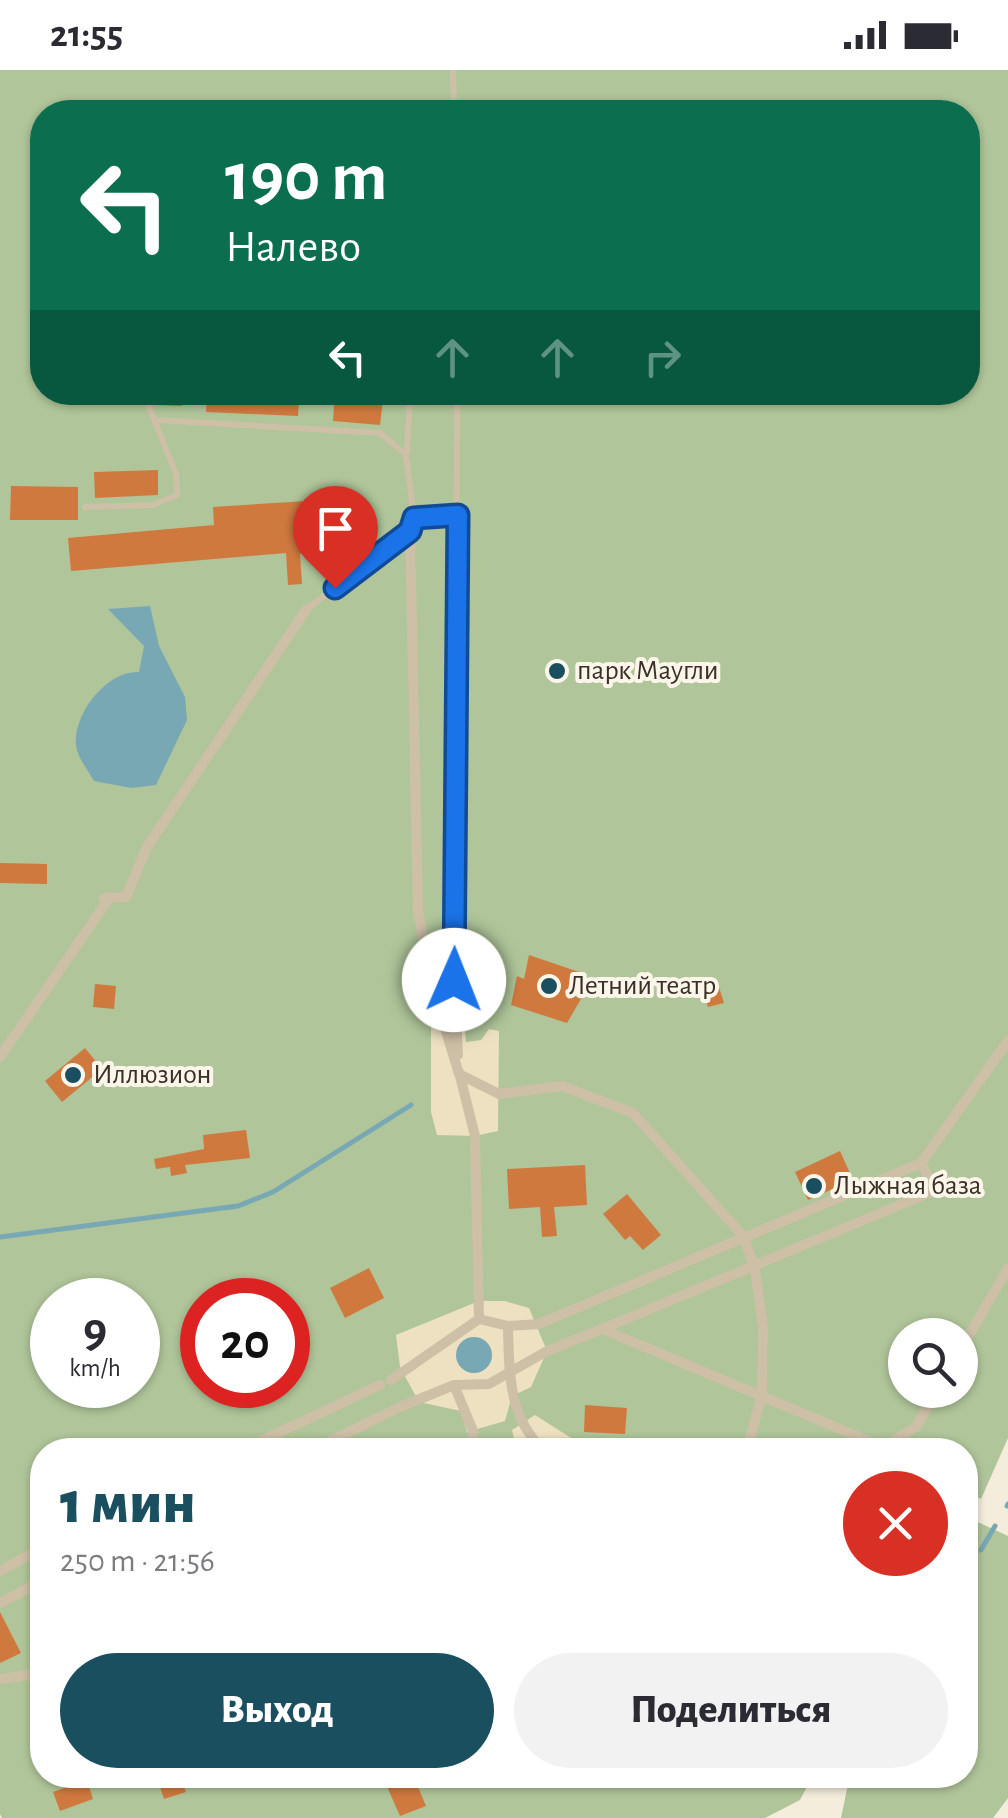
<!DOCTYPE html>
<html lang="ru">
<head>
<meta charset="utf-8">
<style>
	:root { --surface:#fff; --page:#f2f2f3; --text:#2b2b33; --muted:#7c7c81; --accent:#194f5f }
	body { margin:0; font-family:"Alegreya Sans",sans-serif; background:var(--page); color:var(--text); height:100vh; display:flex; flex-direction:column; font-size:38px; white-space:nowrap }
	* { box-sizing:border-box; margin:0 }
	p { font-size:32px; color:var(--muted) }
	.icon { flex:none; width:55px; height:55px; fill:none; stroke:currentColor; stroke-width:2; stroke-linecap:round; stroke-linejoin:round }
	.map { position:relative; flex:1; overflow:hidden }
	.panel { position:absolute; left:30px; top:1368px; width:948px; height:350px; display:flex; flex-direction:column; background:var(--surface); border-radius:40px; box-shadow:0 2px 8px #0004 }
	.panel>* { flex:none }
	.banner { position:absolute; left:30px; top:30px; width:950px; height:305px; border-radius:40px; box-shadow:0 2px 8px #0004; background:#0b6e4f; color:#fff; overflow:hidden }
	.fabs { position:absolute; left:888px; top:1248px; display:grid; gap:20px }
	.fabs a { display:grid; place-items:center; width:90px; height:90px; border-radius:50%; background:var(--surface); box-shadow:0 2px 8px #0004; font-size:50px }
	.speed { position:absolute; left:30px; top:1208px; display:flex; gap:20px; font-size:50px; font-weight:700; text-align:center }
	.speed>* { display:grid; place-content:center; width:130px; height:130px; border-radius:50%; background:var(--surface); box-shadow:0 2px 8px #0004; line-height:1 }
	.speed small { font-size:25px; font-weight:400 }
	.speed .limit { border:15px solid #d22; background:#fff; color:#111 }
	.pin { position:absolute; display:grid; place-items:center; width:85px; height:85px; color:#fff; margin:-102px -42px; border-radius:50% 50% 50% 0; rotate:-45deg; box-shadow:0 0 10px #0007 }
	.pin .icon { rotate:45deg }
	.me { position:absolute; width:110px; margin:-55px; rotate:1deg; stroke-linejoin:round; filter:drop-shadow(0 0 8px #0008) }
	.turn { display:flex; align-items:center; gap:35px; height:210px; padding:0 30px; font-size:45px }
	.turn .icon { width:130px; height:130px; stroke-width:2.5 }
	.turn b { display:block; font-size:70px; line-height:85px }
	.lanes { display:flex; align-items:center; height:95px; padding:0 30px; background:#0003; justify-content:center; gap:50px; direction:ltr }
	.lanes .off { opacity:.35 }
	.round { display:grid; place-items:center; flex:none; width:105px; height:105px; border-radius:52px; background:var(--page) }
	.overview { display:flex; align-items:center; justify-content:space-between; height:170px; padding:0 30px }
	h1 { font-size:60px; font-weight:800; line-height:75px; color:var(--accent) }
	.cta { display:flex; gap:20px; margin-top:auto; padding:20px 30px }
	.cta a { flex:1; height:115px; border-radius:60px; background:var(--accent); color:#fff; font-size:40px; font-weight:800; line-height:115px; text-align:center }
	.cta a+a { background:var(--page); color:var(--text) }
	.status { display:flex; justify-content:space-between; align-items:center; height:70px; padding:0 50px; background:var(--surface); direction:ltr }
	.status svg { height:28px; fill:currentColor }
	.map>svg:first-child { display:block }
</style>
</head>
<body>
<div class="status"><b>21:55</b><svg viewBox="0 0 49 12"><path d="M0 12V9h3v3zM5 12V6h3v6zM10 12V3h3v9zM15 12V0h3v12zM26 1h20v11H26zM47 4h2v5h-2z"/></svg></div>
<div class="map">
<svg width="1008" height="1748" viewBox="0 0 1008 1748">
	<rect width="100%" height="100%" fill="#f4eddc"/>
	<!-- green -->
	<path fill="#b0c59a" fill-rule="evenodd" d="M0 0H1008V1368L981 1429 965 1421V1380H42V1705H813L800 1730 765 1748H2L0 1744ZM42 42H968V322H42ZM52 1230H138V1315H52ZM202 1230H288V1315H202ZM905 1265H960V1320H905Z
		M967 1447 1008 1466V1728L993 1748H841L850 1705H965V1545L976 1527 965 1474Z"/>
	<!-- plaza -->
	<path fill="#eee1c2" d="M461 910 466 972 481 970 489 959 499 961 498 1061 475 1066 437 1065 431 1042V912Z
		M479 1231H505L529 1238 547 1281 531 1317 512 1326 505 1351 467 1362 461 1341 419 1332 400 1297 396 1265Z
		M535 1345 590 1380H517L512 1360Z"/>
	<!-- water -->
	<path fill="#78a8b4" d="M150 536 159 576 185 627 187 650 156 715 131 718 94 711C88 700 77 687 76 675 73 644 107 600 139 602L144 576 108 539Z
		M456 1285a18 18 0 1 1 36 0a18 18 0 1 1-36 0Z"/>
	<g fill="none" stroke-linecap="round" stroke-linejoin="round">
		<!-- stream -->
		<path stroke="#78a8b4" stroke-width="5" d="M0 1167 238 1136 273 1122 411 1035
			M1007 1436 1008 1434
			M981 1480 995 1456"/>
	</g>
	<!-- building -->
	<path fill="#d0793e" d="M158 322H182V336L157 335Z
		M335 322H384L380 355 333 351Z
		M207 324 299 331 298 346 206 342Z
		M158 400V425L95 428 94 402Z
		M11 416 78 417V450H10Z
		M306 431 309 483 300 484 302 514 288 515 286 483 71 501 68 468 214 455 213 437Z
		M0 793 47 794V814L0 813Z
		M529 885 582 903 570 924 581 929 567 953 511 935 517 906 524 909Z
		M95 914 116 916 114 939 93 937Z
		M718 914 724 933 708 937 703 919Z
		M85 978 102 999 62 1032 45 1011Z
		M246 1060 250 1088 185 1095 187 1103 171 1106 170 1097 156 1099 154 1089 204 1079 203 1065Z
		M840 1081 853 1110 808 1130 795 1102Z
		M585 1095 587 1135 554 1137 557 1166 542 1167 540 1137 509 1139 507 1099Z
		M627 1124 661 1165 643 1180 630 1166 625 1170 603 1144Z
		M369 1198 384 1228 345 1248 330 1218Z
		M585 1335 627 1338 625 1364 584 1362Z
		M0 1542 21 1583 0 1593Z
		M156 1705H180L186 1722 164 1729Z
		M401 1705H413L426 1736 400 1746 385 1712Z
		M87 1710 93 1729 60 1741 53 1722Z"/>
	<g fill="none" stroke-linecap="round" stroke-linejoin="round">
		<!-- service -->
		<path stroke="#cebfa7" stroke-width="6" d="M453 0 454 42
			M157 350 380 363 406 385 414 448 410 461 307 539
			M407 383 410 322
			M85 437 153 435 177 425 176 404 143 322
			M414 448 458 445
			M454 910 457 322"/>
		<!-- pedestrian -->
		<path stroke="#cebfa7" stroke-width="10" d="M410 461 418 840 431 912 459 1004 499 1024 562 1016 633 1043 744 1167 755 1199 763 1257 762 1324 747 1380
			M104 828 126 827 147 777 306 540
			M454 910 458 985
			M0 987 110 827
			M459 1002 475 1066 479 1249
			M508 1256C509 1300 508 1349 544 1380
			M602 1259 936 1120 921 1093 1008 971
			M960 1281 1008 1198
			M391 1310 479 1249 508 1256 539 1254 921 1093
			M454 1315 473 1361 471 1380
			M400 1337 454 1315 489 1314 547 1281 602 1259 871 1372
			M242 1380 380 1315
			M312 1380 394 1340
			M878 1380 916 1357 937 1320
			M0 1501 42 1478
			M0 1533 42 1511
			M0 1609 42 1603"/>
	</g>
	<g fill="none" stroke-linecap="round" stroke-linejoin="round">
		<defs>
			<path id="route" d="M335 518 410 461 414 448 458 445 454 910"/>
		</defs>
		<!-- route casing -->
		<use href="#route" stroke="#114b97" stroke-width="25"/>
		<!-- route -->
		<use href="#route" stroke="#1a73e8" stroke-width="18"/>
	</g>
	<!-- markers -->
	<g fill="#194f5f" stroke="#fbf6e9" stroke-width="4">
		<circle cx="557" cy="601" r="10"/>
		<circle cx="549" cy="916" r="10"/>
		<circle cx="73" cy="1005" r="10"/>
		<circle cx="814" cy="1116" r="10"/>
	</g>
	<g text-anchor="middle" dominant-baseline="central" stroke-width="8" stroke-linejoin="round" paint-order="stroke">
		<!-- poi labels -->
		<g font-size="28" fill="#393028" stroke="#fbf6e9" text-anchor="start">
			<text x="577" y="601">парк Маугли</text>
			<text x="569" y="916">Летний театр</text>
			<text x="93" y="1005">Иллюзион</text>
			<text x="834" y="1116">Лыжная база</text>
		</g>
	</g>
</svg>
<div class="fabs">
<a><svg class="icon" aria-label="search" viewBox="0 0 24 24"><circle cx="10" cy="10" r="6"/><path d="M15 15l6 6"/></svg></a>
</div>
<div class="speed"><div>9<small>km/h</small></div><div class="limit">20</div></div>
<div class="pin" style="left:335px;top:518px;background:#d93025"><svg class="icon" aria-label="arrive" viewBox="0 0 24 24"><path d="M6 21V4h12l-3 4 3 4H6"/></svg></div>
<svg class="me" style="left:454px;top:910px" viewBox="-20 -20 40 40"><circle r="19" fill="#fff"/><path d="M0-13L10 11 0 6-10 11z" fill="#1a73e8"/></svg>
<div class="banner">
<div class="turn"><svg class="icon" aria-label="left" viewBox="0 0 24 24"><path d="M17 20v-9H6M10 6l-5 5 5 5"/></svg><div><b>190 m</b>Налево</div></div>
<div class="lanes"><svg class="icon" aria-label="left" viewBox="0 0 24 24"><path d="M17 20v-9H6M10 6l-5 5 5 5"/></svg><svg class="icon off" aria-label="ahead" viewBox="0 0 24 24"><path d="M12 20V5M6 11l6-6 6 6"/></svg><svg class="icon off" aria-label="ahead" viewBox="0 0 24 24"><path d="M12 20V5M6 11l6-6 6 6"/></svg><svg class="icon off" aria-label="right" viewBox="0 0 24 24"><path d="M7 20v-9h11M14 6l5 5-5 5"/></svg></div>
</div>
<section class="panel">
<div class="overview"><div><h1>1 мин</h1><p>250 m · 21:56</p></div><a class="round" style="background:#d93025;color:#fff"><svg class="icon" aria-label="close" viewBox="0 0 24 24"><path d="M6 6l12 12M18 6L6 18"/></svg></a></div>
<div class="cta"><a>Выход</a><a>Поделиться</a></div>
</section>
</div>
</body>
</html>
